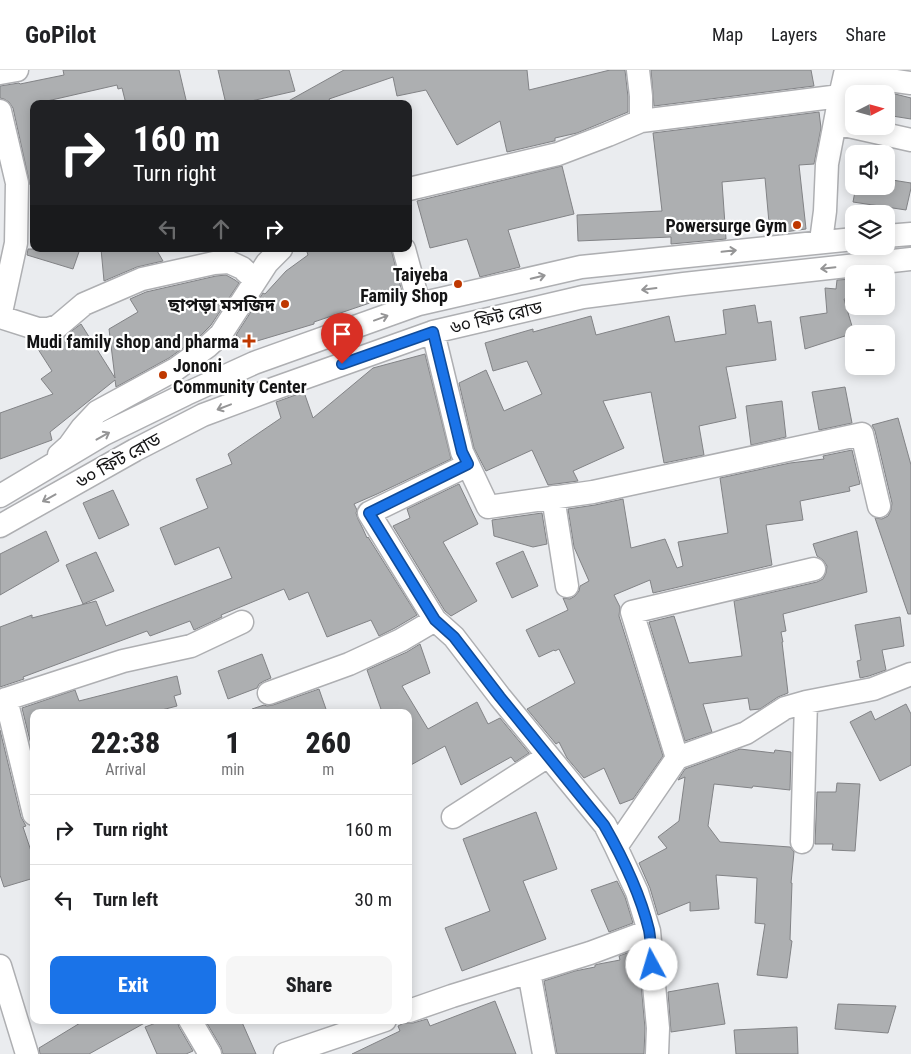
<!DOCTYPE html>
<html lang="en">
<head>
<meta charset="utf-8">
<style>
	:root { --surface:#fff; --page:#f6f6f6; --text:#202124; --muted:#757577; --line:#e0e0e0; --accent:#1a73e8 }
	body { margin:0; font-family:"Roboto Condensed","Noto Sans Bengali",sans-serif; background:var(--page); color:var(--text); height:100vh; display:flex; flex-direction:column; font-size:19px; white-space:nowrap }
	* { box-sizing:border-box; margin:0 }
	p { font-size:16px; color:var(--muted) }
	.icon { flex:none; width:28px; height:28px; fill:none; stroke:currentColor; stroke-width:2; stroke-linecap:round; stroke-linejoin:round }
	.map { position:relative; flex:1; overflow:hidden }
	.drawer { position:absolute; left:30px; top:639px; width:382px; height:315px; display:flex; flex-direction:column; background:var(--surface); border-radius:10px; box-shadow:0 2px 12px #0003 }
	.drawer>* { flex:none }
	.hud { position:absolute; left:30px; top:30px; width:382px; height:152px; border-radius:10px; box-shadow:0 2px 12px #0003; background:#202124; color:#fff; overflow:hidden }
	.needle { width:32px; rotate:84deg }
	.tools { position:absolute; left:845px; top:15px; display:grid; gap:10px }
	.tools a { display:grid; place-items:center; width:50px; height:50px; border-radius:10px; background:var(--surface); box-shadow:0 2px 12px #0003; font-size:25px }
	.pin { position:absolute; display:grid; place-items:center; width:42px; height:42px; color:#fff; margin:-51px -21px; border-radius:50% 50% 50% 0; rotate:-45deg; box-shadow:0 0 5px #0007 }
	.pin .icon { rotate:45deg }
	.me { position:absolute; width:55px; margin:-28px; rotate:354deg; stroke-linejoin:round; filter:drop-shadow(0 0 4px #0008) }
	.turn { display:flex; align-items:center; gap:18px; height:105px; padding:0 20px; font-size:22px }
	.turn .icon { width:65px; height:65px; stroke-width:2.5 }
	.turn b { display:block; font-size:35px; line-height:42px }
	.lanes { display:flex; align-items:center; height:48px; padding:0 20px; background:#0003; justify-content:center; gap:25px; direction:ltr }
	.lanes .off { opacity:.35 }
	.eta { display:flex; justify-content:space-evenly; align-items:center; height:85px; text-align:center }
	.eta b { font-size:30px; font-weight:800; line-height:35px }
	.cta { display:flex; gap:10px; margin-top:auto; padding:10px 20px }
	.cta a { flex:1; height:58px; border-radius:10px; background:var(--accent); color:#fff; font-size:20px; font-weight:800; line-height:58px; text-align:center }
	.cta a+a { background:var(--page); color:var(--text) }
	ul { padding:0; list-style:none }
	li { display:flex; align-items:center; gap:15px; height:70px; padding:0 20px; border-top:1px solid var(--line) }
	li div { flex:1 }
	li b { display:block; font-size:19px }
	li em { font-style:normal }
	header { display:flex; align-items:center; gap:30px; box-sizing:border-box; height:70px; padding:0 25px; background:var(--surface); border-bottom:1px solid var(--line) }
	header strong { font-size:24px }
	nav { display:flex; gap:28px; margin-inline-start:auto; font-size:18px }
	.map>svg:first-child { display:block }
</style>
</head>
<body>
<header>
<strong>GoPilot</strong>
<nav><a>Map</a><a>Layers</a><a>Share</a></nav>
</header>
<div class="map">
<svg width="911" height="984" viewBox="0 0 911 984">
	<rect width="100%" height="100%" fill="#eaecef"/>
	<!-- building -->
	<path fill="#adafb1" stroke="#828386" d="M63 0H179L187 34H126L122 18 118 19 117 15 34 34V115H30L13 38 9 32 4 29 0 28V16L19 13 20 14 64 5Z
		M218 0H289L295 21 238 34H226Z
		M344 0H527L529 20 610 0H625L628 27V42L577 63 555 68V71H554L507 82 500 51 457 75 426 20 397 26 393 7 329 29 332 34H283Z
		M651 0H811L814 16 654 36Z
		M855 19 895 24 911 28V49L886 45V24H854Z
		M819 42 821 58 814 94 799 95 806 159 770 164 765 108 722 112 726 169 671 174V167L578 171 577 145 662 141 653 63Z
		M562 96 574 144 508 160 520 197 480 207 467 169 430 178 417 131Z
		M886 109 911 113V118L906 140 853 132 856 116H886Z
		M28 179H80L73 199 27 185Z
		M101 179H156L163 191 137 197 104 211Z
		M306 179H391L402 222 314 252V254L247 274 236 265 263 223 265 224 286 201 308 185Z
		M226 205 235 210 239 213 211 255 200 266 169 288 116 317 115 310 50 362 52 370 0 389V343L53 324 41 309 52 301 36 276 43 272H52L62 268 81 254 115 308 109 259 138 242 130 229 146 222 216 206Z
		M854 209V230L844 229 854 263 805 279 800 247 827 243 825 218 836 219 837 210Z
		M755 235 758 253 771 251 776 290 726 297 736 348 699 356 704 385 664 393 651 322 603 331 624 378 573 401 578 411 548 415 532 380 486 401 474 378 459 313 486 300 504 341 542 324 527 291 493 301 485 273 533 259V262L591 246 596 265 669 246 675 272 726 264 723 240Z
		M425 284 451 389 377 424 354 434 357 440 356 443 358 449 363 459 367 468 368 467 417 545 395 558 379 566 371 550 327 567 308 522 289 530 284 519 221 545 222 547 194 560 190 551 150 566 147 561 23 607 24 609 0 617V557L32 545V548L96 531 106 556 232 508 219 477 175 495 160 458 208 438 196 409 232 394 228 384 281 348 276 332 304 322 313 348 373 298Z
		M845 317 852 353 819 360 812 322Z
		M782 331 786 367 751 375 746 336Z
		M898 348 911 395V544H908L875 448 882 449 888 446 891 440 892 433 875 361 872 355Z
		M852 380 860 414 849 417 850 421 800 431 803 450 766 455 772 495 653 523 650 510 614 525 620 537 619 546 663 686 633 729 620 734 604 698 584 708 567 688 559 672 556 674 527 639 575 613 559 579 555 581 554 580 539 587 526 560 568 540 563 528 570 529 575 526 579 521 580 516 589 511 574 477 568 439 595 435 623 429 631 478 665 469 677 498 683 496 678 472 728 463 720 408 790 393 824 389 823 386Z
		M459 414 478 454 443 472 477 531 451 546 445 541 393 456 410 448 407 439Z
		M113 420 129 455 99 469 83 433Z
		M542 443 547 474 533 477 494 466 492 450Z
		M46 461 59 491 0 525V484Z
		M857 461 867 522 783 544 786 561 781 562 783 572H782L788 623 778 627 760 639 750 640 748 628 703 634 712 662 685 671 649 552 674 546 689 593 742 586 734 531 817 512 823 509 826 503 827 496 823 490 817 486 813 474Z
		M523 481 538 516 512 528 496 493Z
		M96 482 114 521 83 534 66 495Z
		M900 547 904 576 882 580 886 600 869 606 860 608 857 591 861 590 855 555Z
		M420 574 430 603 402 616 428 659 477 632 488 654 500 648 529 683 515 692 511 687 461 715 445 676 409 696V642H382L367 600 407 582Z
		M262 584 271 608 264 611 259 614 257 618 228 629 218 601Z
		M177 606 181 624 174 626 177 636 154 642H34V687L22 638 75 620 79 631Z
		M319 619 327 642H252V639L264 635 267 636 273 635Z
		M906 634 911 644V695L880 711 850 652 871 641 875 650Z
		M0 660 21 747 26 756 23 757 34 790V808L4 817 0 805Z
		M740 679 774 683 775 680 791 682 790 720 753 716 752 718 714 714 708 756 720 772 790 777 794 782 791 813H792L790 870 792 871 787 908 757 905 765 854 755 853 757 808 716 805 719 839 690 841V832L658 845 650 818 639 793 667 778 658 767 679 751 685 707 678 710 685 699Z
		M837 713 860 714 855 781 832 780 833 774H815L817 722H836Z
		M536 742 557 799 523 811 546 869 462 901 445 858 490 841 463 769Z
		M617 811 625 827 633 853 609 862 591 820Z
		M638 879 645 958 644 984H557L544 911 575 901 595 897V895L599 894 620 890 619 886Z
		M718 913 725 954 671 962 668 922Z
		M495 931 516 984H352L400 961 398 956 404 953H413L427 949 430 956Z
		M838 934 896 936 888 963 835 959Z
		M85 950H150L89 984H40L39 978Z
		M164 950H177L179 957 193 981 186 984H157L145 957Z
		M205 950H241L256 984H223L221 977Z
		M797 957 798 984H736L734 960Z"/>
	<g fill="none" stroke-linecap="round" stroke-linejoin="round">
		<defs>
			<path id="minor" d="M0 3 17 0
				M840 26 845 4 911 13
				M0 41 17 113 16 173 0 247 38 259H48L58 256 84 234 142 209 214 193 229 192 242 198 255 210
				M641 51 840 26 827 94 825 141 821 171
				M835 53 911 70
				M409 119 558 84 608 65 641 51V26L638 0
				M886 166 911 164
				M404 179 419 234
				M433 262 462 382 488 437 593 422 862 364 879 436
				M59 385 69 376 82 358 97 342 176 299 208 276 221 264 267 193 281 179
				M0 426 104 364 186 324 254 293 419 234 581 197 854 169
				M553 427 567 516
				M0 456 135 380 203 345 270 320 433 262 583 227 684 214 911 189
				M435 550 369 443 468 395
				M269 623 349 594 401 570 435 550 454 567 500 627 605 755 616 777
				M6 629 34 744
				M0 631 123 591 191 576 242 552
				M677 688 632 542 814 499
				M453 747 548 686
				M802 772 806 632
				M0 896 27 984
				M529 902 544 984
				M409 941 452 926 590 883 649 861
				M190 950 210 984
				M285 984 385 950
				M657 984 658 958 649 861 637 822 616 777 677 688 746 663 785 638 806 632 873 619 911 604"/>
		</defs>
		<!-- minor casing -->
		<use href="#minor" stroke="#aeafb2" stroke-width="25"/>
		<!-- minor -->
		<use href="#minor" stroke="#fff" stroke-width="22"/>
	</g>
	<!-- one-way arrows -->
	<defs><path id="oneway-shaft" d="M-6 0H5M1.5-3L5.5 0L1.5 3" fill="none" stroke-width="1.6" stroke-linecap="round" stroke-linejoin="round" transform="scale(1.25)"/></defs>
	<g stroke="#959596">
		<use href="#oneway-shaft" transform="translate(729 181) rotate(-6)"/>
		<use href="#oneway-shaft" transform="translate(828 198) rotate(174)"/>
		<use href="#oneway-shaft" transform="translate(538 207) rotate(-13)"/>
		<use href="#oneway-shaft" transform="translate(649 219) rotate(173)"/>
		<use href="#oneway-shaft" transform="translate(381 248) rotate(-20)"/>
		<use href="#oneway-shaft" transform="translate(224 337) rotate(159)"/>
		<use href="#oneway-shaft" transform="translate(103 366) rotate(-29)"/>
		<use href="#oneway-shaft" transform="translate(49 428) rotate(151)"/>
	</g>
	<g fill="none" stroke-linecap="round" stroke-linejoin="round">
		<defs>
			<path id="route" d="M342 294 433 262 462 382 468 394 369 443 435 550 454 567 500 627 604 755C623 788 640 823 649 860 651 871 651 883 652 895"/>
		</defs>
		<!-- route casing -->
		<use href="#route" stroke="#114b97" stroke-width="12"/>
		<!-- route -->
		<use href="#route" stroke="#1a73e8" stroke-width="9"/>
	</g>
	<!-- markers -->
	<g fill="#bf3800" stroke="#fff" stroke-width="2">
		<circle cx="797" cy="155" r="5"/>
		<circle cx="458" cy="214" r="5"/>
		<circle cx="285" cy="234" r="5"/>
		<path d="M246.5 263.5h5v5h5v5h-5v5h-5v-5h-5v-5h5z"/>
		<circle cx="163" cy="305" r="5"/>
	</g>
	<g text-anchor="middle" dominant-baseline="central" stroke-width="4.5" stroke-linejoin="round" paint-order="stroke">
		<!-- poi labels -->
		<g font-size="18" font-weight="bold" fill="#141415" stroke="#fff" text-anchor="end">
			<text x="787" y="155">Powersurge Gym</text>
			<text x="448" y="204">Taiyeba<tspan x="448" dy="21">Family Shop</tspan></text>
			<text x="275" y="234">ছাপড়া মসজিদ</text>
			<text x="239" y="271">Mudi family shop and pharma</text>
			<text x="173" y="295" text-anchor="start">Jononi<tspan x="173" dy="21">Community Center</tspan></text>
		</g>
		<!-- street labels -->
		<g font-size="18" fill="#141415" stroke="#fff">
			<text transform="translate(496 247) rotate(-13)">৬০ ফিট রোড</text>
			<text transform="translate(118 390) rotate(-29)">৬০ ফিট রোড</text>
		</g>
	</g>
</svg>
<div class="tools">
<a><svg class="needle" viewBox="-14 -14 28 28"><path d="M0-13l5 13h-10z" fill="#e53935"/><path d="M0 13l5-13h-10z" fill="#757577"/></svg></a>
<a><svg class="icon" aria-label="sound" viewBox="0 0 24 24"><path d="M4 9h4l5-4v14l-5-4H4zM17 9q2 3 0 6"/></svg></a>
<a><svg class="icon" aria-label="layers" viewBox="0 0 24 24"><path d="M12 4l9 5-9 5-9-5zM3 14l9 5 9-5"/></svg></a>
<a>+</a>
<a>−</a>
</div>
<div class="pin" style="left:342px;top:294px;background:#d93025"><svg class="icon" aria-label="arrive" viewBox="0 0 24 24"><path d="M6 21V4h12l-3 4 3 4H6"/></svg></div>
<svg class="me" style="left:652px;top:895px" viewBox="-20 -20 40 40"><circle r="19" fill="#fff"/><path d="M0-13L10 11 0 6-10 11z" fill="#1a73e8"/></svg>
<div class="hud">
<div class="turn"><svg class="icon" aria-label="right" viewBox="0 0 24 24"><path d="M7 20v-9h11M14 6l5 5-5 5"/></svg><div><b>160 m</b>Turn right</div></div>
<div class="lanes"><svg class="icon off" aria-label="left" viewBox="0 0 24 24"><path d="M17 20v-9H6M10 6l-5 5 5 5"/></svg><svg class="icon off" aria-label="ahead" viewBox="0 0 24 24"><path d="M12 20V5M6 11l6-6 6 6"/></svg><svg class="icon" aria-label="right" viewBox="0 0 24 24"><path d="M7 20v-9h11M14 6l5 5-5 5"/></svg></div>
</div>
<section class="drawer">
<div class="eta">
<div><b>22:38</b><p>Arrival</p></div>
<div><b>1</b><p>min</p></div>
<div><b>260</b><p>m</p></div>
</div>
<ul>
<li><svg class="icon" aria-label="right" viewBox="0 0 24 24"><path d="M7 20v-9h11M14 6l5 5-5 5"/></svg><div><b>Turn right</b></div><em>160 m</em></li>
<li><svg class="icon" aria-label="left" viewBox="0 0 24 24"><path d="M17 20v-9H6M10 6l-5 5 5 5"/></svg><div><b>Turn left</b></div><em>30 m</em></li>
</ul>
<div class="cta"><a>Exit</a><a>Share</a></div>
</section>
</div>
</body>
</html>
